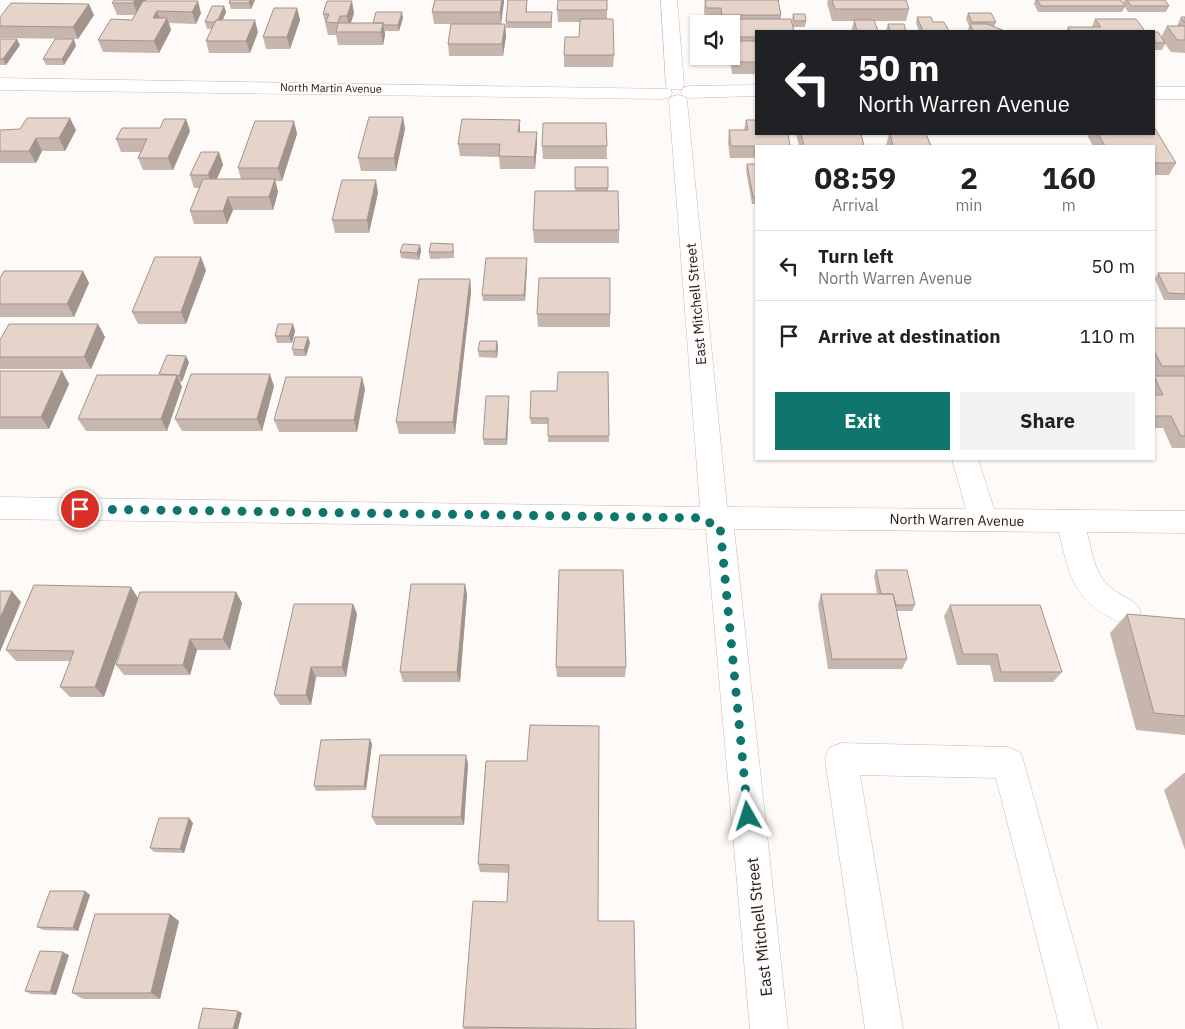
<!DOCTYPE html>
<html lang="en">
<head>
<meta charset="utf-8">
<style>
	:root { --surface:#fff; --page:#f2f2f2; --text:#202124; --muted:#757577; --line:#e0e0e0; --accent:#0f766e }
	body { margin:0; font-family:"IBM Plex Sans",sans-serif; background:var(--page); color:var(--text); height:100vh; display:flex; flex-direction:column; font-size:19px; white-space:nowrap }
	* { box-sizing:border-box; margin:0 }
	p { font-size:16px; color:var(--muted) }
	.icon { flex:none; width:28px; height:28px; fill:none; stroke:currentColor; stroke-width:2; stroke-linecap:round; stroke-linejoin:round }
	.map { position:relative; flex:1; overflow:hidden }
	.drawer { position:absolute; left:755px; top:145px; width:400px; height:315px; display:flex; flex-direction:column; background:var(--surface); border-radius:0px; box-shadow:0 1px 4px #0004 }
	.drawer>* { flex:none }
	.hud { position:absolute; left:755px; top:30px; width:400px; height:105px; border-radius:0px; box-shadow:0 1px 4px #0004; background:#202124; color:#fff; overflow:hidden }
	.controls { position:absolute; left:690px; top:15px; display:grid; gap:10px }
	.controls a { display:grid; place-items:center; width:50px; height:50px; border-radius:0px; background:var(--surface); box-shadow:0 1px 4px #0004; font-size:25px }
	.pin { position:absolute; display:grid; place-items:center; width:42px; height:42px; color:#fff; margin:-21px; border:2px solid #fff; border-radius:50%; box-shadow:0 1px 5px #0007 }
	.me { position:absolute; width:55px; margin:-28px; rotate:354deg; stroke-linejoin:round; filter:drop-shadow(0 0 4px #0008) }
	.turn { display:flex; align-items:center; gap:18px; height:105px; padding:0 20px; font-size:22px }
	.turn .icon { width:65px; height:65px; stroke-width:2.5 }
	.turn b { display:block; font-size:35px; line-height:42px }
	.eta { display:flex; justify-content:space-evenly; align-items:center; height:85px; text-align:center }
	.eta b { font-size:30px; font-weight:800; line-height:35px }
	.primary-button { display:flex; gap:10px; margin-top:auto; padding:10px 20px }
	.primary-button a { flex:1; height:58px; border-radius:0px; background:var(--accent); color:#fff; font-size:20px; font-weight:800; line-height:58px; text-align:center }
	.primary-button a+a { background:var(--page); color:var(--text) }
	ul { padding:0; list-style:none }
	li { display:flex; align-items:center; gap:15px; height:70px; padding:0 20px; border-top:1px solid var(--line) }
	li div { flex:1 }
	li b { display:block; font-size:19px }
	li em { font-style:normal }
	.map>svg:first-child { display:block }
</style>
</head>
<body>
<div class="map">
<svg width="1185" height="1029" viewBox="0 0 1185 1029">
	<rect width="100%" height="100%" fill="#fefaf8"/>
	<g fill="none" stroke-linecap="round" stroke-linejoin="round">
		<defs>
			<path id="minor" d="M661 0H677L684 85 682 89H670L672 93 670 97 663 99 0 90V78L668 89 666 85Z
				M690 86 756 85V96L690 98 683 96 681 92 683 88Z
				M1154 87H1185V99H1154Z
				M678 95 685 97 687 101 727 507 966 509 952 459H978L994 509 1185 511V533L1087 532C1092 552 1094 573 1110 587 1121 597 1134 598 1141 611L1136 620 1126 624C1076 606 1070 580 1059 532L734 529 788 1029H750L706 529 0 519V497L700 507 669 101 671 97Z
				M841 743 1008 747 1020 752 1024 763 1098 1029H1060L996 778 860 775 903 1029H865L825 759 829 748Z"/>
		</defs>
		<!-- minor casing -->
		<use href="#minor" stroke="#cab9b0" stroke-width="1"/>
		<!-- minor -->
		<use href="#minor" fill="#fff" fill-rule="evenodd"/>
	</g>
	<!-- wall -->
	<path fill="#c6b6ae" d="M114 0H146V1L201 13 196 24 169 23 171 30 159 53 103 52 98 40 132 20 135 15H117L112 3Z
		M230 0H255L251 9H231L229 3Z
		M435 0H504L501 24H505L506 36 503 56H449L448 44 451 24H434L432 12Z
		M527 0V12H552V28H506V22Z
		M607 0V19L614 55 613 67H564V55L579 37 580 22H558L557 10Z
		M705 0H779V4L781 15V19L756 31V74H732L730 56H731V24H720L719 20H705L704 11Z
		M828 0H906L909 9 906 21H874L878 31H851L854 21H832L827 3Z
		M1035 0H1121L1123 3 1124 0H1165L1169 6 1166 12H1128L1125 7 1122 12H1038L1034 4Z
		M224 6 226 12 223 20 258 32 250 53H209L206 41 212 29H207L205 22Z
		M297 8 300 20 290 49H266L263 37Z
		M354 13 351 23H373L403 18 399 31H385V35L383 45H338L336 35H328L323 14Z
		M968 13 996 22 994 27 1005 31H968L969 26 966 19Z
		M793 14 806 21 805 27H793L792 20Z
		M94 15 78 39 0 38V17Z
		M917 17 933 22 949 31H919L916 23Z
		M1181 17H1185V53L1171 52 1165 44 1162 50H1154V32L1161 37 1167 26H1177Z
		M1095 19 1145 31H1066L1068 27H1092Z
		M888 24 906 31H887L886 30Z
		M0 39 20 45 6 65H0Z
		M76 46 64 65H46L43 59Z
		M403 117 405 129 396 171H361L358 158Z
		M186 119 190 131 173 170H143L138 158 140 152H121L116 139 160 128Z
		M520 120V132L537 144 535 169H500L499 157 460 156 458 144Z
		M746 120 788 134 790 146H756V158H730L728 143 729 130H744Z
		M294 121 297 134 282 181H275L278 192 273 210H233L227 224H194L190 211 199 188H194L190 175 219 152 223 165 216 179H241L238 168Z
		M606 123 607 159H543L542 146Z
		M0 130H76L65 151H42L36 163H0Z
		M796 134H861L864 146H799Z
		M889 134H926L931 146H886V145Z
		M1089 134H1154L1176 163 1169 175H1154V146H1093L1088 137Z
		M747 164H756V204H752L746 170Z
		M575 167H608V191L619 230V243H534L533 230 575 191Z
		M378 193 369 233H335L332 220Z
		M420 245 421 251 419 260 401 258 400 252Z
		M454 250V258L430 259 429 252Z
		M527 258V265L525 301H483L482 295Z
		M206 270 186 324H138L132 312Z
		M83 271 89 283 74 317H0V278Z
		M1158 273H1185V300H1164L1155 279Z
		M470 279 471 292 455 434H399L396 422Z
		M537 314H610V327H538Z
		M98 324 105 337 91 369H0V340Z
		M293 324 295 331 292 343H277L275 336Z
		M1154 328H1185V448H1172L1163 428H1154Z
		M308 337 310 343 306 356H294L292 349Z
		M497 341 498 347 497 358 479 357 478 351Z
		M189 362 182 382H180L182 387 167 431H86L78 419Z
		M0 371H62L69 384 49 429H0Z
		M608 372 609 442H548V424H531L530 418 557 391Z
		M274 386 262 431H182L175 419Z
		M365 389 357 432H279L274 420Z
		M509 396V402L507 445H484L483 439Z
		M876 570 915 605 912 611H897L907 659 902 669H828L818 605 821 594H877L874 576Z
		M465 584 467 595 460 682H403L400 672Z
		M236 592 242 603 230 650H197L190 675H124L116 665 131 618 104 697H70L60 687 70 661H16L6 650 138 597Z
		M353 604 357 614 346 677H316L311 705H280L274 695Z
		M950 605 1062 672 1053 682H994L990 665H957L944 616Z
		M1127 614 1185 619V735L1136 730 1110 633Z
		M556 667H626L625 677H557Z
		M372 744 366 790 316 791 314 786Z
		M486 761 598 921 636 1029H464L463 1027 507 902 509 873 480 872 478 864Z
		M468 764 464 825H376L372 817Z
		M1184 773H1185V850L1164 790Z
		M189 818 193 823 184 853 154 852 150 848Z
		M85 891 90 895 78 931 43 930 37 927Z
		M179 921 160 999H83L72 993Z
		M69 955 56 995 31 994 25 991Z"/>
	<!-- shaded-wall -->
	<path fill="#a1948d" d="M135 0H146L138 15 133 3Z
		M250 0H255L251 9 249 3Z
		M502 0H504V2L501 24 500 12Z
		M198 1 201 13 196 24 192 12Z
		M352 1 354 13 349 28 347 16Z
		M89 4 94 15 78 39 73 27Z
		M224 6 226 12 219 28 217 22Z
		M297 8 300 20 290 49 287 37Z
		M157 11 161 23 153 18Z
		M402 12 403 18 399 31 398 25Z
		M167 18 171 30 159 53 154 41Z
		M255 20 258 32 250 53 246 41Z
		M383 23 385 35 383 45 381 32Z
		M505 24 506 36 503 56 502 44Z
		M17 39 20 45 6 65 3 59Z
		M74 39 76 46 64 65 62 59Z
		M403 117 405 129 396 171 394 158Z
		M70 118 76 130 65 151 59 138Z
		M186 119 190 131 173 170 168 158Z
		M520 120V132H518Z
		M294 121 297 134 282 181 278 168Z
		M537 132V144L535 169 534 157Z
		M36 138 42 151 36 163 29 151Z
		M219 152 223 165 213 188 208 175Z
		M275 179 278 192 273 210 269 197Z
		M376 180 378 193 369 233 367 220Z
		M228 197 233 210 227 224 223 211Z
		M420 245 421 251 419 260 417 253Z
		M201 257 206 270 186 324 181 312Z
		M527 258V265L525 301 524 295Z
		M83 271 89 283 74 317 67 304Z
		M470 279 471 292 455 434 453 422Z
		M98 324 105 337 91 369 84 357Z
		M293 324 295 331 292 343 289 336Z
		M308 337 310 343 306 356 304 350Z
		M497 341 498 347 497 358 496 351Z
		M186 356 189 362 182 382 179 376Z
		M62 371 69 384 49 429 41 417Z
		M270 374 274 386 262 431 257 419Z
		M177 375 182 387 167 431 161 419Z
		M362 377 365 389 357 432 354 420Z
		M509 396V402L507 445 506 439Z
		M465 584 467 595 460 682 457 672Z
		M131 587 138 598 104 697 95 687Z
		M12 591 21 602 0 652V618Z
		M236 592 242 603 230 650 223 639Z
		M353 604 357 614 346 677 342 667Z
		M190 639 197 650 190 675 183 665Z
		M311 667 316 677 311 705 306 695Z
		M370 739 372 744 366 790 364 786Z
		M466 755 468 764 464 825 461 817Z
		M189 818 193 823 184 853 180 849Z
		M85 891 90 895 78 931 73 928Z
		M170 914 179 921 160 999 151 993Z
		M63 952 69 955 56 995 50 992Z
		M238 1011 242 1013 238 1029H233Z"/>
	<!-- building -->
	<path fill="#e6d4ca" stroke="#a1948d" d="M114 0H135L133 3H112Z
		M230 0H250L249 3H229Z
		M435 0H502L500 12H432Z
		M508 0H527L526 12H552L551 22H506Z
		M558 0H607V10H557Z
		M705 0H778L781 15H722L721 8H706Z
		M832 0H906L909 9H835Z
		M1037 0H1121L1125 6H1041Z
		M1127 0H1165L1169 6H1131Z
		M143 1H198L192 12 157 11 153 18H167L154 41 98 40 111 19 132 20Z
		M327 1H352L347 16H340L338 23 326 22 329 14H323Z
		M11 3 89 4 73 27 0 26V17Z
		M212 6H224L218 20H216L214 22H205Z
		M274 8H297L287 37H263Z
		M376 12H402L398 25H384L383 23H373Z
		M968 13H991L996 22H972Z
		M793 14H805L806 21H794Z
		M917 17H931L933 22H944L949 31H923Z
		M1181 17H1185V23Z
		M580 19H613L614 55H564L565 37H579Z
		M724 19H791L794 31H756V37H731V24H725Z
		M1095 19H1136L1145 31H1070L1068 27H1101Z
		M216 20H255L246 41H206Z
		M854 20H874L878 31H857Z
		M338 23H383L381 32H336Z
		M451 24H505L502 44H448Z
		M888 24H904L906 31H890Z
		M970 24H987L1005 31H973Z
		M1167 26H1185V40H1177Z
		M1154 32H1158L1165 43H1156L1154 39Z
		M0 39H17L3 59H0Z
		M55 39H74L62 59H43Z
		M731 41H756V62H734L731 46Z
		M369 117H403L394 158H358Z
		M27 118H70L59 138H36L29 151H0V130L20 129Z
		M164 119H186L168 158H138L147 139H116L122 128H160Z
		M462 119 520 120 518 132H537L534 157 499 156 500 144H458Z
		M746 120H756V134H788L790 146H731L729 130H748Z
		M255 121H294L278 168H238Z
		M543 123H606L607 146H542Z
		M1154 127 1176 163H1154V146H1105L1098 134H1154Z
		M801 134H861L864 146H804Z
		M890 134H926L931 146H893Z
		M201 152H219L208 175H190Z
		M747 164H756V197H753Z
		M575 167H608V188H575Z
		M203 179H275L269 197H228L223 211H190Z
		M342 180H376L367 220H332Z
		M535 191H618L619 230H533Z
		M431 243 453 244V252H429Z
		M403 244 420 245 417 253 400 252Z
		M155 257H201L181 312H132Z
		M486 258H527L524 295H482Z
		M4 271H83L67 304H0V278Z
		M1158 273H1185V294L1168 293Z
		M539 278H610V314H537Z
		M419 279H470L453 422H396Z
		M9 324H98L84 357H0V340Z
		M278 324H293L289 336H275Z
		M1154 328H1185V366H1162L1154 351Z
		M295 337H308L304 350 292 349Z
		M480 341H497L496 351H478Z
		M167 355 186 356 179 376 176 375H177L159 374Z
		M0 371H62L41 417H0Z
		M558 372H608L609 436H548V418H530L531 391H557Z
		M191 374H270L257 419H175Z
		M97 375H177L161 419H78Z
		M1154 376H1185V436H1181L1171 416H1154V395H1163Z
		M286 377H362L354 420H274Z
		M486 396H509L506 439H483Z
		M559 570H623L626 667H556Z
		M876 570H907L915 605H896L893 594H881Z
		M411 584H465L457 672H400Z
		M34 585 131 587 95 687H60L74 651 6 650Z
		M0 591H12L0 618Z
		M140 592H236L223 639H190L183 665H116Z
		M821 594H893L907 659H832Z
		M294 604H353L342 667H311L306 695H274Z
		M950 605H1040L1062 672H1001L997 654H963Z
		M1127 614 1185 619V716L1154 713Z
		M530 725 599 726 598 921H634L636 1029 463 1027 473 901 507 902 509 865 478 864 486 761H527Z
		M370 739 364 786H314L321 740Z
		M380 755H466L461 817H372Z
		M159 818H189L180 849 150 848Z
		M50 891H85L73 928 37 927Z
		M95 914H170L151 993H72Z
		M40 951 63 952 50 992 25 991Z
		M203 1008 238 1011 233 1029H198Z"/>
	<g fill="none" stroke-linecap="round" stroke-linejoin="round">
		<!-- route -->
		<path stroke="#0f766e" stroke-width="9" stroke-dasharray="0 16.2" d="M80 509 705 518 712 525 720 526 748 816"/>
	</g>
	<g text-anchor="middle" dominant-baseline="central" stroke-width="4" stroke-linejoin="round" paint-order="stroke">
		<!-- far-street labels -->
		<g font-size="11" fill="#1f1916" stroke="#fefaf8">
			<text transform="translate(331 88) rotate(1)">North Martin Avenue</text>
		</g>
		<!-- street labels -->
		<g font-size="14" fill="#1f1916" stroke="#fefaf8">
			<text transform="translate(696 304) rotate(-95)">East Mitchell Street</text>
			<text transform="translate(957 520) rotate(1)">North Warren Avenue</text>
		</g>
		<!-- near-street labels -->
		<g font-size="16" fill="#1f1916" stroke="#fefaf8">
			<text transform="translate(759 927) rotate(-96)">East Mitchell Street</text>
		</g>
	</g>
</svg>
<div class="controls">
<a><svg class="icon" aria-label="sound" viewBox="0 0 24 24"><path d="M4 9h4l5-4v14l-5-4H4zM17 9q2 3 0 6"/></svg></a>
</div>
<div class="pin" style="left:80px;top:509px;background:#d93025"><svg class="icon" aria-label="arrive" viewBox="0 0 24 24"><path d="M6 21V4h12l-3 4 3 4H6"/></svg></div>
<svg class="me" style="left:748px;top:816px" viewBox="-20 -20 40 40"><path d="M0-17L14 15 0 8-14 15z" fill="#0f766e" stroke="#fff" stroke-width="4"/></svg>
<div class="hud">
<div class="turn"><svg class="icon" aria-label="left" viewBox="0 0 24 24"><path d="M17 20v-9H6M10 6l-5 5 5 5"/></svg><div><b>50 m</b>North Warren Avenue</div></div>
</div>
<section class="drawer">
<div class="eta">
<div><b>08:59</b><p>Arrival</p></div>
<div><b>2</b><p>min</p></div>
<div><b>160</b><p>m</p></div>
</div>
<ul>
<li><svg class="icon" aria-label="left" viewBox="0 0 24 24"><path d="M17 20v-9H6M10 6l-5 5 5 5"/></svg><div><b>Turn left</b><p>North Warren Avenue</p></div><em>50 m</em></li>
<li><svg class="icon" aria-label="arrive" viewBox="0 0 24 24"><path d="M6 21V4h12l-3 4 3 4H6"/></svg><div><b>Arrive at destination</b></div><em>110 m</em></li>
</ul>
<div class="primary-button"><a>Exit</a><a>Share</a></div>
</section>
</div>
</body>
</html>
